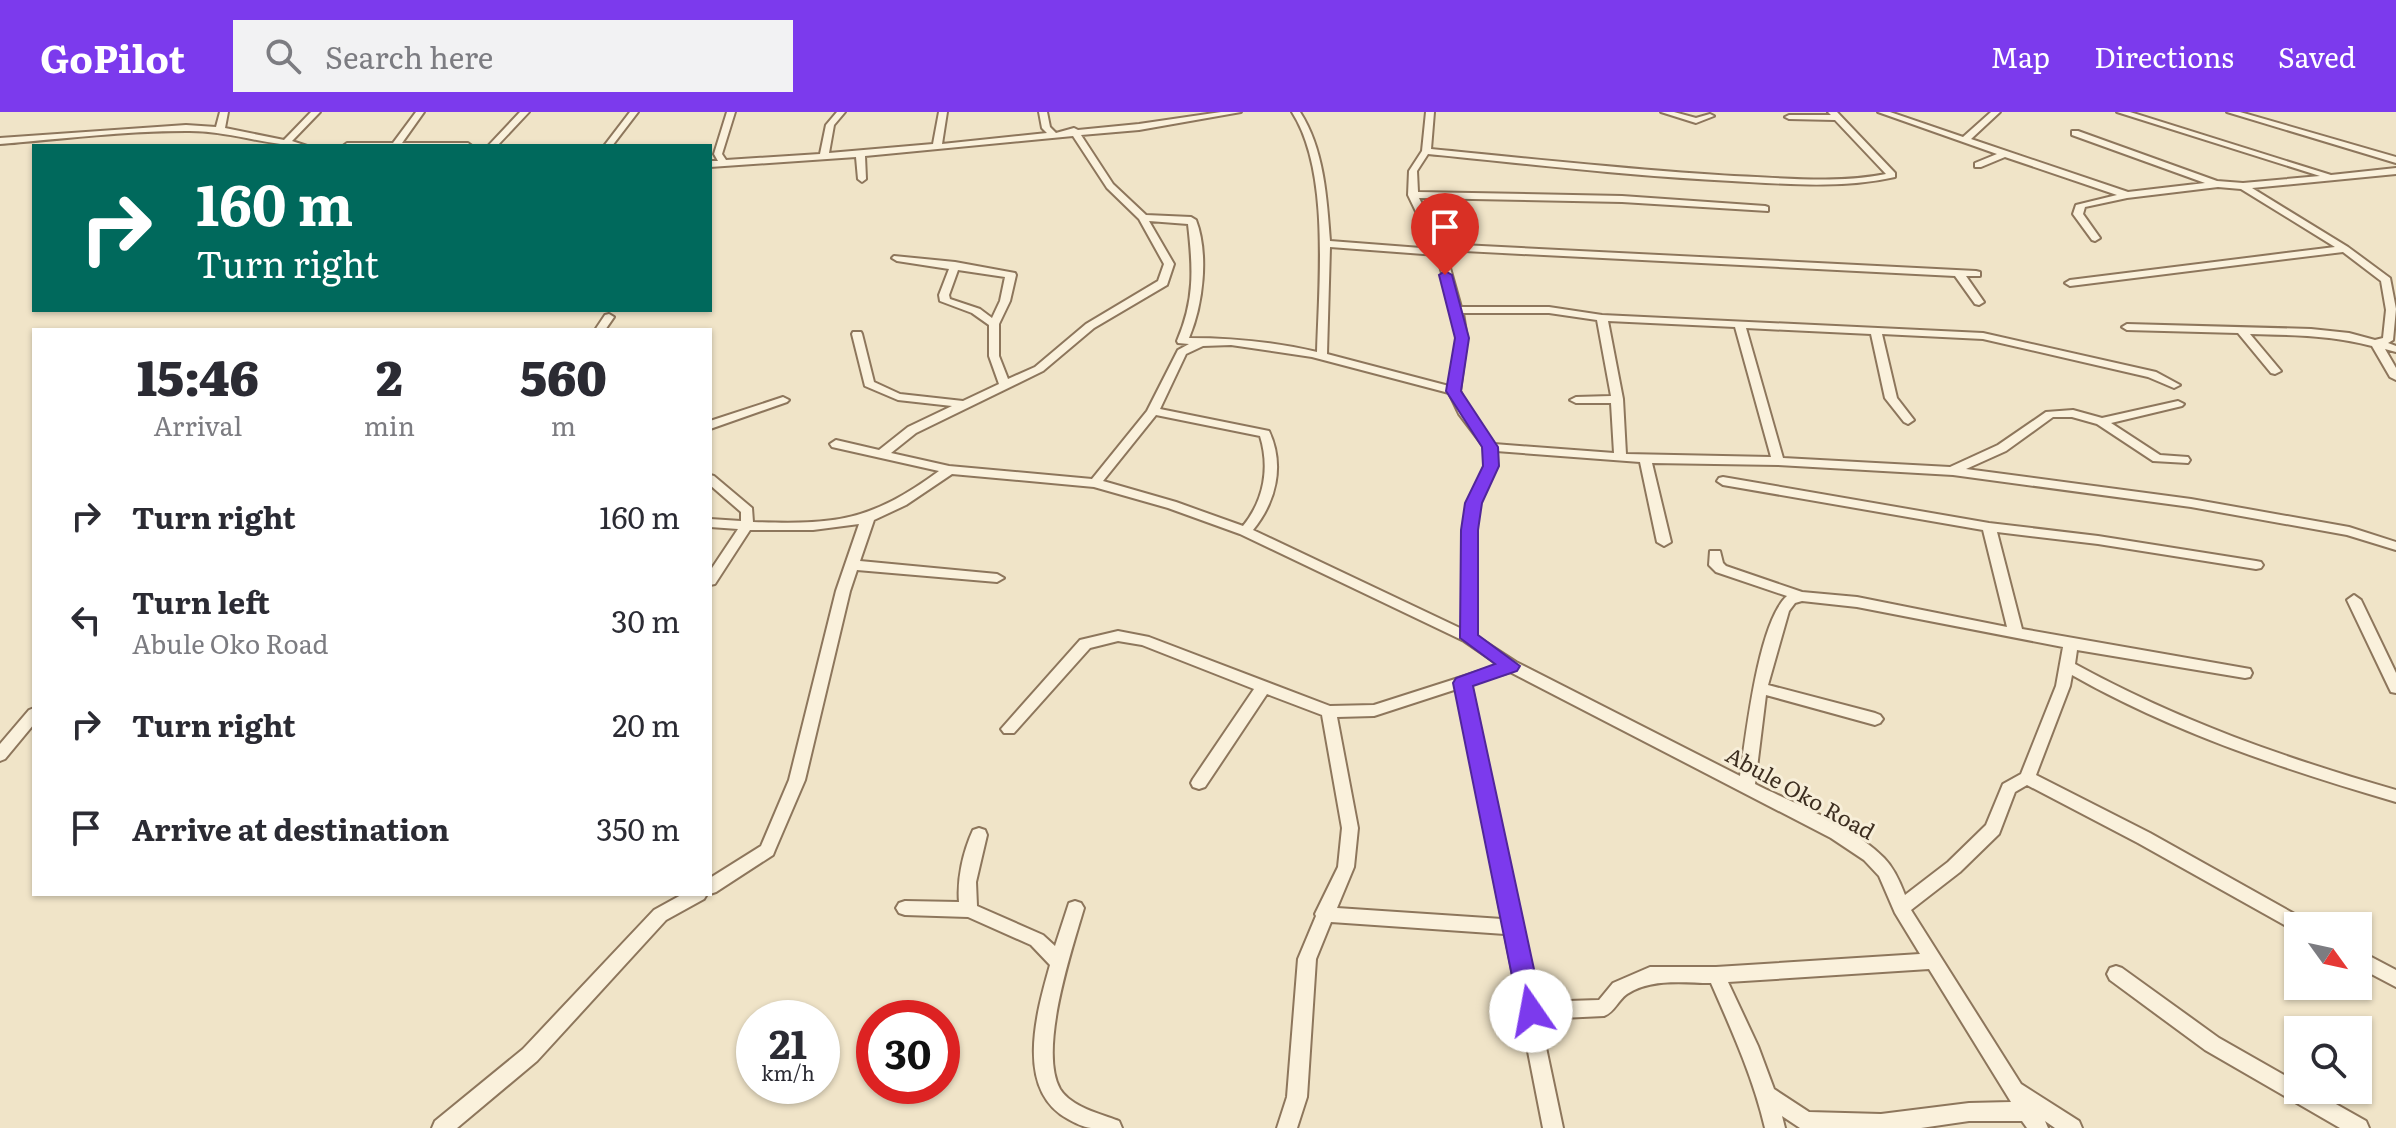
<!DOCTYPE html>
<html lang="en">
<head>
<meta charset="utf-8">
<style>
	:root { --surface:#fff; --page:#f2f2f3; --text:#2b2b33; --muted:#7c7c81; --accent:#7c3aed }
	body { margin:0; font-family:Literata,serif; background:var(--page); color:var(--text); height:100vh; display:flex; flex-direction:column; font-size:30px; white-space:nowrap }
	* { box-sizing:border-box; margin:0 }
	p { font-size:26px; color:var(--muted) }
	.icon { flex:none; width:44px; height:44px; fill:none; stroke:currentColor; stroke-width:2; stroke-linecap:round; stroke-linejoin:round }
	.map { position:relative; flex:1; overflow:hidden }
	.details { position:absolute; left:32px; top:216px; width:680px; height:568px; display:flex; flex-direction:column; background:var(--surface); border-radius:0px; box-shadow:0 2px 6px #0004 }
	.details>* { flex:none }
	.guide { position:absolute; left:32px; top:32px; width:680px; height:168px; border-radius:0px; box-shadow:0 2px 6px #0004; background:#00695c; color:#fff; overflow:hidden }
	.needle { width:52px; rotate:123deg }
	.tools { position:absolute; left:2284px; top:800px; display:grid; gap:16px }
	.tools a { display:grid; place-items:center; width:88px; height:88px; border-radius:0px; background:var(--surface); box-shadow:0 2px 6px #0004; font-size:40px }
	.speed { position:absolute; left:736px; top:888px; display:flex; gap:16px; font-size:40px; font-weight:700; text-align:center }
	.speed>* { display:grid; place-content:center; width:104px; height:104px; border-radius:50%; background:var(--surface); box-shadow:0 2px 6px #0004; line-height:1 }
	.speed small { font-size:20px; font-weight:400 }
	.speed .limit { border:12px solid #d22; background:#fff; color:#111 }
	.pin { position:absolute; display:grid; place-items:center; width:68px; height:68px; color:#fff; margin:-82px -34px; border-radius:50% 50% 50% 0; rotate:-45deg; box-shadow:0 0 8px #0007 }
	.pin .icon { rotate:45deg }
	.me { position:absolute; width:88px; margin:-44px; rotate:348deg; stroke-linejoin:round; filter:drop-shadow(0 0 6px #0008) }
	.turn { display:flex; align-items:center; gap:28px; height:168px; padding:0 32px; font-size:36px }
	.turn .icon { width:104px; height:104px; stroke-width:2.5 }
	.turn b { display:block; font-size:56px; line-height:68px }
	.eta { display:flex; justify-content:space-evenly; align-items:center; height:136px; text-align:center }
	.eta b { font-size:48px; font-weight:800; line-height:56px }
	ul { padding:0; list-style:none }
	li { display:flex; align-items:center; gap:24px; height:104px; padding:0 32px }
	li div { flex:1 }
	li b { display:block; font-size:30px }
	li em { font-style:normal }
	header { display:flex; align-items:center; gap:48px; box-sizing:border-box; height:112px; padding:0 40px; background:var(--accent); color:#fff }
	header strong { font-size:38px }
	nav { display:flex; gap:44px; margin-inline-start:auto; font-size:28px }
	.search { width:560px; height:72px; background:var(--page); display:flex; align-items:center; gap:20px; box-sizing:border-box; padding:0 28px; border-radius:0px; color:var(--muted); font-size:30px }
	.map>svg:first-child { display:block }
</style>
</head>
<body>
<header>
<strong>GoPilot</strong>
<div class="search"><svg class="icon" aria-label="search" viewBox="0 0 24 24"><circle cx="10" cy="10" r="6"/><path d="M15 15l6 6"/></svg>Search here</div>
<nav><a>Map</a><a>Directions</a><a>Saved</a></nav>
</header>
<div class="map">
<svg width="2396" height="1016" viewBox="0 0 2396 1016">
	<rect width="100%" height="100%" fill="#f0e4c8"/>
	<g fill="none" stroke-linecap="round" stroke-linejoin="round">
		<defs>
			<path id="minor" d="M220 0H228L225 16 284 28 311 0H320L292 29 307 34C267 34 227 18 186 19 124 19 61 27 0 32V26L186 13 216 15Z
				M416 0H424L402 31H468L472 34H343L347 31H393Z
				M520 0H529L497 34H488Z
				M630 0H638L612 34H604Z
				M727 0H735L722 42 726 48 820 42 826 13 837 0H845L834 13 829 41 933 32 939 0H947L942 32 1047 21 1042 16 1039 0H1047L1050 15 1056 21 1074 16 1078 18 1139 12 1221 0H1241L1139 18 1081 23 1113 72 1146 103 1191 105 1196 108C1209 142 1203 193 1189 226 1232 226 1274 230 1317 240 1319 170 1330 59 1292 0H1300C1324 37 1327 87 1330 129L1434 137 1408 83 1409 59 1422 39 1426 0H1434L1431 37C1532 47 1633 58 1734 64 1785 66 1835 72 1886 62L1835 8 1789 7 1785 5 1789 3H1831L1828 0H1837L1895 61V65C1841 77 1787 72 1732 69 1630 64 1530 52 1428 42L1417 59 1418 80 1622 84 1765 94 1768 95V99L1622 90 1419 86 1442 132 1976 159 1980 160V164H1966L1984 190 1979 193 1975 192 1955 164 1445 138 1461 195H1549L1602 203 1983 221 2156 260 2180 273 2174 276 2148 265 1983 227 1882 222 1897 286 1914 308 1908 312 1904 310 1885 286 1871 222 1746 216 1783 346 1950 355 1998 333 2046 300 2073 298 2102 306 2178 289 2184 292 2182 294 2111 311 2160 343 2188 345 2190 348 2188 351 2153 349 2097 312 2072 305H2053L2006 339 1966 357 2191 387 2349 415 2396 430V438L2347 423 2191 395 1953 363 1778 353 1652 351 1671 430 1664 434 1657 430 1640 350 1496 339C1498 362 1485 371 1479 392 1470 425 1476 488 1476 524L1516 550 1740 664C1746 624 1758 510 1787 484L1716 460 1709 453 1710 439H1720L1723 451 1726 454 1802 480 1857 485 2007 515 1983 418 1723 373 1717 369 1719 366 1723 365 1989 411 2098 424 2256 449 2261 450 2263 453 2261 456 2256 457 2098 432 1997 420 2022 517 2250 557 2252 561 2250 565 2245 566 2077 538 2075 552C2177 608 2284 646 2396 678V690C2284 657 2174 621 2072 563L2070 574 2036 663 2150 721 2307 809 2310 814H2298V820L2295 819 2138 731 2027 673 2015 680 1999 722 1960 760 1911 798 2021 972 2079 1009 2082 1016H2055L2045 1009 2048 1016H2027L2022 1009H1969L1921 1016H1800L1782 1004 1785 1016H1765C1753 965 1732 919 1711 871 1683 871 1651 866 1627 882 1618 888 1615 900 1604 904L1540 907 1563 1016H1543L1505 822 1331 810 1316 847 1307 985 1297 1016H1277L1287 985 1298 847 1316 804 1315 802 1338 755 1342 716 1322 603 1267 582 1205 675 1199 677 1193 675 1191 671 1193 667 1254 577 1142 533 1118 529 1090 536 1014 621H1004L1001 617 1080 528 1118 519 1149 525 1330 594 1374 593 1499 553 1464 529 1240 422 1168 396 1094 375 952 362 906 393 874 408 860 449 997 462 1004 466 997 470 857 458 850 479 805 668 775 738 773 743 716 780 710 782V766L761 734 789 668 836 479 859 412 813 418H750L715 472 710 473V459L738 417 710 415V407L741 409V400L710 373V363L714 364 752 396 753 410C836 413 871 409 939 359L832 335 830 332 836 328 879 338 908 315 952 294 898 288 865 274 852 222 853 220H861L862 222 874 270 900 282 963 289 999 272 989 244V213L972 201 940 189 939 183 949 157 897 149 892 146 894 144 955 150 1015 161 1016 163 1010 189 999 212V244L1008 267 1035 255 1086 212 1158 169 1164 152 1139 107 1107 76 1073 24 865 44 866 67 862 70 858 67 856 45 710 55V49H718L714 42ZM1149 109 1188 112C1193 156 1195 187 1177 229L1178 231 1189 232 1178 238 1147 299 1092 367 949 354 891 341 916 321 1043 259 1094 216 1167 173 1174 152ZM1330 135 1437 143 1452 198 1457 226 1449 274 1327 242ZM958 158 1005 165 1000 189 992 206 980 197 950 187 949 183ZM1463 201H1549L1597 208 1611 284 1576 285 1570 288 1576 291H1611L1614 341 1494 332 1471 301 1460 279 1467 226ZM1608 209 1735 215 1771 345 1626 342 1623 287ZM1231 233 1312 245 1449 281 1459 302 1484 335 1485 354 1467 391 1463 418 1462 517 1253 418C1276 390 1285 353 1269 319L1160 297 1186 242 1203 234ZM1156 303 1260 324C1270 356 1264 388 1243 414L1176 390 1103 369ZM1802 489 1857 495 2063 535 2056 574 2021 662 2003 672 1986 713 1948 750 1905 783C1900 770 1894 756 1884 746 1852 713 1795 692 1755 672L1766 583 1875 613 1880 611 1883 607 1880 603 1875 601 1768 573 1789 499 1795 491ZM1510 560 1831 726 1864 748 1879 764 1895 801 1920 842 1716 855H1650L1613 871 1599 888 1537 890 1471 572ZM1457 577 1502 807 1337 796 1354 755 1358 716 1337 605 1374 604ZM1929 857 2011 990 1969 991 1881 1002 1809 1000 1774 977 1758 934 1728 870Z
				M1661 0H1674L1696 6 1710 2 1714 4 1696 11Z
				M1878 0H1890L1963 25 1991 0H2000L1971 27 2128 80 2205 71 2072 23V19H2078L2217 69 2243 71 2320 64 2117 0H2130L2331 63 2396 56V62L2252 76 2348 135 2390 166 2396 197 2393 228 2388 231 2396 234V240L2385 237 2396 256V268L2390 265 2372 234C2332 223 2291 223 2250 222L2281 259 2275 262 2271 261 2238 221 2127 218 2122 215 2127 212 2311 217 2349 221 2375 228 2383 226 2386 198 2381 169 2343 140 2070 174 2065 171 2070 168 2335 135 2241 77 2218 75 2127 86 2085 95 2083 102 2100 126 2095 129 2092 128 2073 102 2076 93 2117 83 2005 45 1981 55H1975V51L1997 42Z
				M2227 0H2240L2396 45V51Z
				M609 202 614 205 605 218H595L605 203Z
				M783 285 789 288 787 290 710 317V309Z
				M2354 483 2361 488 2396 561V581L2391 580 2389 576 2347 488Z
				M34 596V612L5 647 0 649V632L29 598Z
				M979 716 985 718 987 723 976 770 977 794 1043 823 1055 834 1069 791 1075 789 1081 791 1084 796C1072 837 1038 938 1060 977 1071 995 1101 1002 1119 1009L1122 1016C1112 1016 1101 1016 1091 1016 1083 1015 1075 1011 1068 1007 1014 978 1037 899 1050 853L1031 833 968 805 905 803 899 801 896 796 899 791 905 789 959 790C957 767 963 740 973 718Z
				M683 782H707L704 787 666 808 537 949 457 1016H432L435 1009 523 937 654 798Z
				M2358 838 2396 858V875L2358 855Z
				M2116 854 2122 856 2219 926 2298 971V978H2311L2366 1009 2369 1016H2340L2205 938 2110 868 2107 862 2110 856Z"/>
		</defs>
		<!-- minor casing -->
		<use href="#minor" stroke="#8d765c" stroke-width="4"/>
		<!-- minor -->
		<use href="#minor" fill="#faf1dc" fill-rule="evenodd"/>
	</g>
	<!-- route -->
	<path fill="#7c3aed" stroke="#51269a" stroke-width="2" d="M1445 159 1452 163 1469 226 1461 279 1498 335 1499 354 1482 391 1478 418V523L1520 554 1517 559 1473 574 1543 899 1539 907 1531 910 1522 907 1519 899 1453 571 1456 566 1495 552 1460 526 1461 418 1465 391 1483 354 1482 335 1446 279 1455 226 1439 163Z"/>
	<g text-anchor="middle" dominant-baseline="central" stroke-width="6" stroke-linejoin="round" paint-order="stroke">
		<!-- street labels -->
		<g font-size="22" fill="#3d2e20" stroke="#f7eed8">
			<text transform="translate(1801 680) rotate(29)">Abule Oko Road</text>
		</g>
	</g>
</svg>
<div class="tools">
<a><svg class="needle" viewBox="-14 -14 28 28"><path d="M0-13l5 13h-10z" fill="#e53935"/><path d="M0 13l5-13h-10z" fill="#7c7c81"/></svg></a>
<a><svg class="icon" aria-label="search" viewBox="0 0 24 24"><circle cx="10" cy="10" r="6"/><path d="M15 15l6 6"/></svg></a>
</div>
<div class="speed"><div>21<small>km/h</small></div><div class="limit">30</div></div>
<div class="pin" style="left:1445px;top:163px;background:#d93025"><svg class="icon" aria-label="arrive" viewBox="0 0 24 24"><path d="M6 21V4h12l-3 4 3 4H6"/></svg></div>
<svg class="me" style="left:1531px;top:899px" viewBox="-20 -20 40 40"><circle r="19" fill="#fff"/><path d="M0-13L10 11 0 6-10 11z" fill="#7c3aed"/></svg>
<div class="guide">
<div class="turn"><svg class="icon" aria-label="right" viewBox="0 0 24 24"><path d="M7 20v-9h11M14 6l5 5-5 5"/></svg><div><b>160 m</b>Turn right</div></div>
</div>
<section class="details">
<div class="eta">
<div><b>15:46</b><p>Arrival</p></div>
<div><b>2</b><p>min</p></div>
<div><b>560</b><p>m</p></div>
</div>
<ul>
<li><svg class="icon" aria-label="right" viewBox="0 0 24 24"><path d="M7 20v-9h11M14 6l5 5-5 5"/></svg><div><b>Turn right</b></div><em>160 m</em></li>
<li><svg class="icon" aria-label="left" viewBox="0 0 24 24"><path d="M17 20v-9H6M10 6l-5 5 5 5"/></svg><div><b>Turn left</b><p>Abule Oko Road</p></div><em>30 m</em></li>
<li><svg class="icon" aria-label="right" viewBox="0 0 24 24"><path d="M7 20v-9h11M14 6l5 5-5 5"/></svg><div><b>Turn right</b></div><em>20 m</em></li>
<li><svg class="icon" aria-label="arrive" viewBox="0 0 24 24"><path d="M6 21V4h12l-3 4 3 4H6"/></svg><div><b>Arrive at destination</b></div><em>350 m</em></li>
</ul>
</section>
</div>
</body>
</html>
